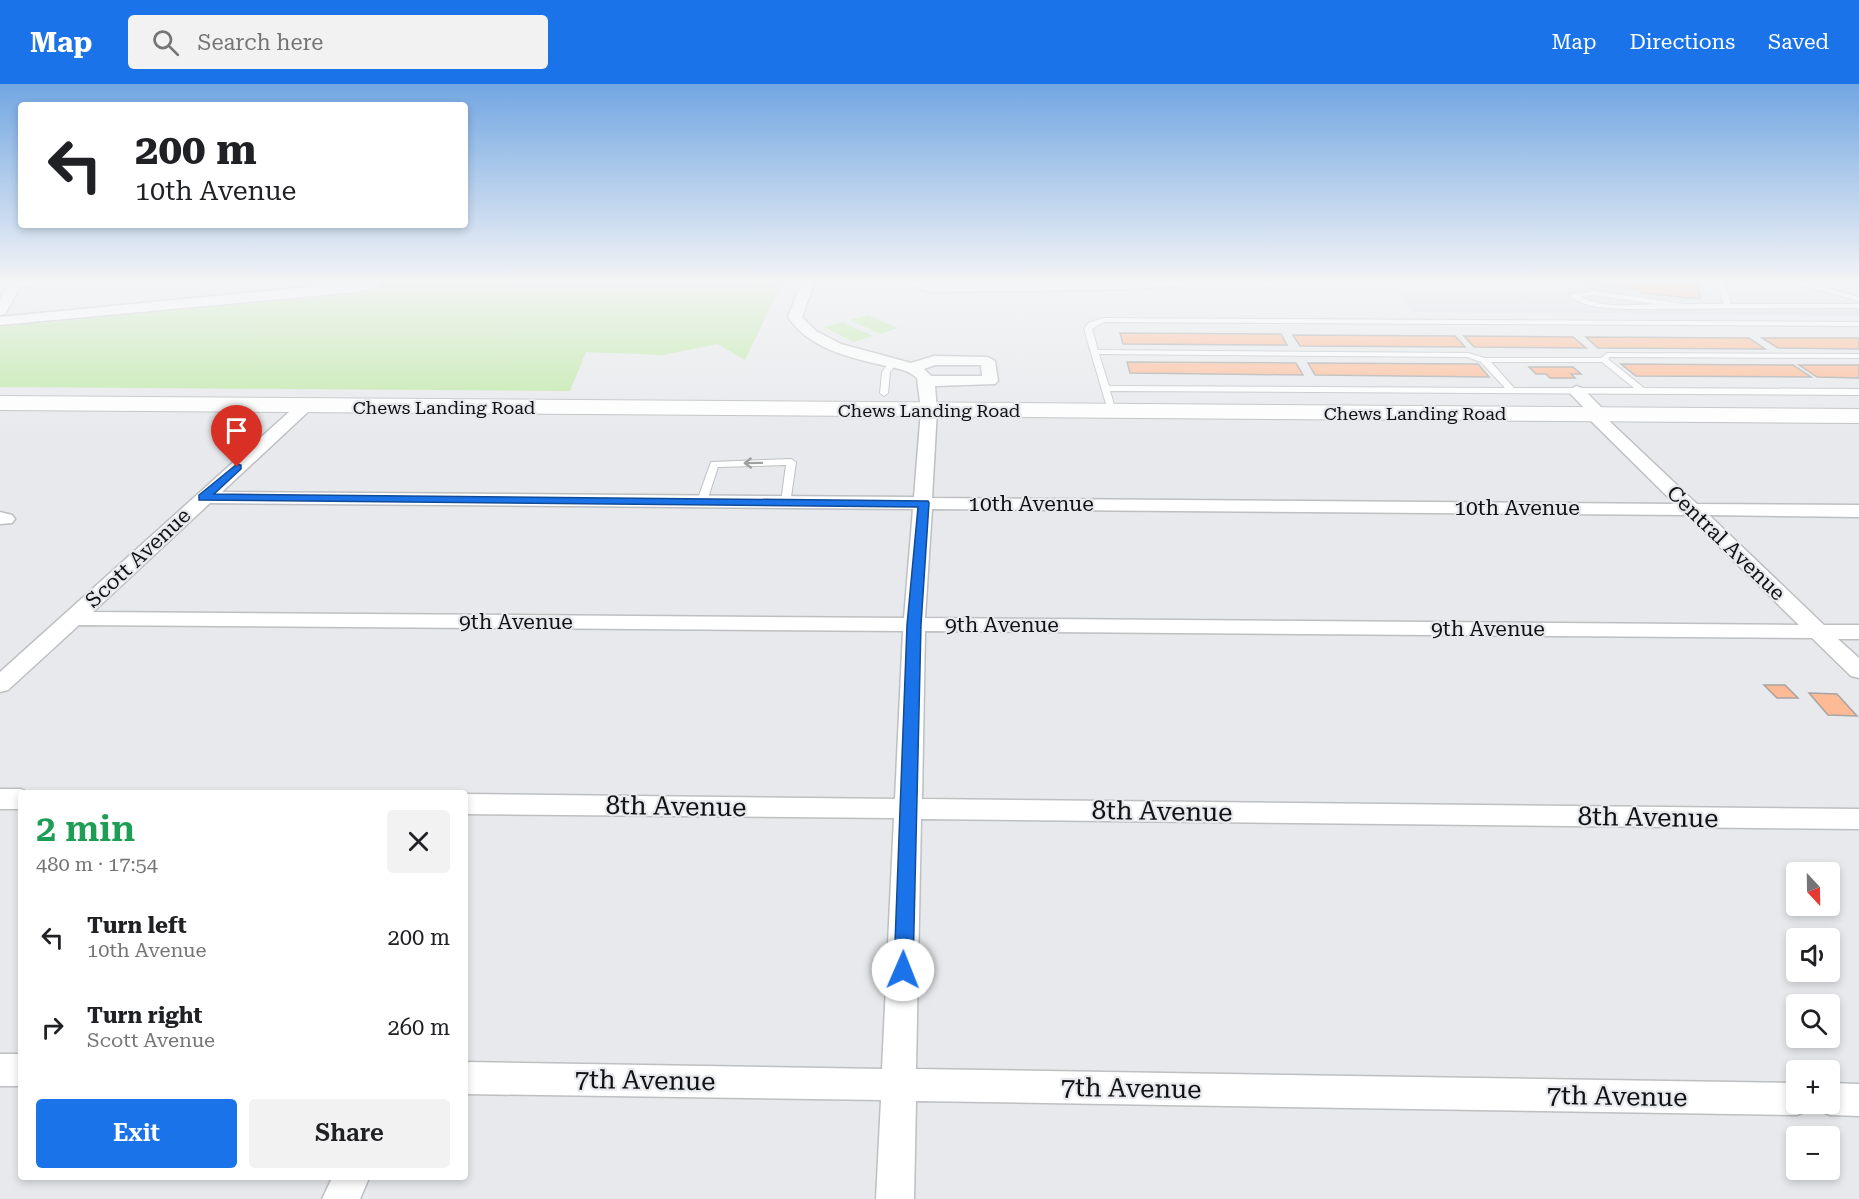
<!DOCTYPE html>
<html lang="en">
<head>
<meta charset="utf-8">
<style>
	:root { --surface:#fff; --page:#f2f2f2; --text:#202124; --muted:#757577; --accent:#1a73e8 }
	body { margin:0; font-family:"Roboto Serif",serif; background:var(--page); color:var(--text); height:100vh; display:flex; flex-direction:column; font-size:22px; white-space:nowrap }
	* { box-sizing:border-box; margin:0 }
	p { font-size:20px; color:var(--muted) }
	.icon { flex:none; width:33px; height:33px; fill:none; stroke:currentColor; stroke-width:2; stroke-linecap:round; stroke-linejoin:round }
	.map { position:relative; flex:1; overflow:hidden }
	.details { position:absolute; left:18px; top:706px; width:450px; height:390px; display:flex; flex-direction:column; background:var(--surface); border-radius:6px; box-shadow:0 3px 9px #0003 }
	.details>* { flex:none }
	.guide { position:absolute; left:18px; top:18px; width:450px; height:126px; border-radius:6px; box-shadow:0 3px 9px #0003; background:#fff; color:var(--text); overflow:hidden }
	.needle { width:39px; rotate:158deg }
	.fabs { position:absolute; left:1786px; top:778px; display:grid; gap:12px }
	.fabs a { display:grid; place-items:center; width:54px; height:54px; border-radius:6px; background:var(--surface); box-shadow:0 3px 9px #0003; font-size:30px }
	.pin { position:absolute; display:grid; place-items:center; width:51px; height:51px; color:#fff; margin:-62px -26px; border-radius:50% 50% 50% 0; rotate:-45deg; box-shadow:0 0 6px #0007 }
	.pin .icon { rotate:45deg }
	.me { position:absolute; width:66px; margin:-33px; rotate:1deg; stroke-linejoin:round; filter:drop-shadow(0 0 4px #0008) }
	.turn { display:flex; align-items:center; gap:21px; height:126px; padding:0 18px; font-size:27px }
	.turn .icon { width:78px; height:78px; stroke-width:2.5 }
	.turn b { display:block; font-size:42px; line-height:51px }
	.round { display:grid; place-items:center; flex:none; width:63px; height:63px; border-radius:6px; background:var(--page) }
	.headline { display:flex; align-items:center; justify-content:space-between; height:102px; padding:0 18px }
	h1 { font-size:36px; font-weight:600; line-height:45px; color:#1e9e55 }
	.action { display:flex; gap:12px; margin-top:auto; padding:12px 18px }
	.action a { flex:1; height:69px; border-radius:6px; background:var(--accent); color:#fff; font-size:24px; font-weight:600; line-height:69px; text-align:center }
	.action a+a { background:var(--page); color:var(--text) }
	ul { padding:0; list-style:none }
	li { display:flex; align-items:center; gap:18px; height:90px; padding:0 18px }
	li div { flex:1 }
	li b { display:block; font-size:22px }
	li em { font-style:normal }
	header { display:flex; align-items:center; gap:36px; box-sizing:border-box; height:84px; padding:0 30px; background:var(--accent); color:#fff }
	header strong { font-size:28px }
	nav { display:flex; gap:33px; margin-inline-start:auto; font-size:21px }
	.search { width:420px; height:54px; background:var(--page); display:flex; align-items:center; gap:15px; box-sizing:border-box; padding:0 21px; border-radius:6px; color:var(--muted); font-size:22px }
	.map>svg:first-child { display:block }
</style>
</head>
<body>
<header>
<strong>Map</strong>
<div class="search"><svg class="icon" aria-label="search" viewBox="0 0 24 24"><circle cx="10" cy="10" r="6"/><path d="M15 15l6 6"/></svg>Search here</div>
<nav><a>Map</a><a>Directions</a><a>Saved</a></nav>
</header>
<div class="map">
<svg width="1859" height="1115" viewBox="0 0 1859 1115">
	<rect width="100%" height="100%" fill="#e7e9ec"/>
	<!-- built -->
	<path fill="#d5dee5" d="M1386 197H1807L1859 210V232L1414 228Z"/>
	<!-- green -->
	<path fill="#bfe9a7" d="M370 197H783L745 276 718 260 663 271 586 268 570 307 0 303V243L359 209Z
		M868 231 898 244 880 250 850 236Z
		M843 238 873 252 854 258 824 243Z"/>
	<!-- building -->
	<path fill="#feba94" stroke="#a7a4a3" stroke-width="1.5" d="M1576 197 1697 198 1700 215 1641 209 1640 206Z
		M1120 249 1281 250 1287 261 1123 260Z
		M1293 251 1455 252 1465 263 1300 262Z
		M1464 252 1573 253 1586 264 1474 263Z
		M1586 253 1749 254 1765 265 1598 264Z
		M1762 254H1859V265L1778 264Z
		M1127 278 1296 279 1303 291 1130 289Z
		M1308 279 1478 280 1489 293 1315 291Z
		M1621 280 1793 281 1811 293 1636 292Z
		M1799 281H1859V294L1817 293Z
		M1529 283H1573L1581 290H1571L1575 294H1550L1546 290H1536Z
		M1764 601H1785L1798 614H1777Z
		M1809 609 1837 610 1857 632 1828 631Z"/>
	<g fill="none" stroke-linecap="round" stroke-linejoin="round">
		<defs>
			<path id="lane" d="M1718 197H1724L1731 220H1859V224L1625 225C1606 224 1584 224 1569 211L1594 207 1684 220H1723ZM1594 211 1656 220C1633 221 1600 225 1580 212Z
				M1788 197H1800L1859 213V217Z
				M1103 234 1859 238V242L1104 238 1092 245 1098 266 1468 269 1485 274H1601L1607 269 1859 270V274L1610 273 1608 275 1644 304 1859 305V311L1110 307 1116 327 1112 330 1108 327 1084 245 1088 239ZM1099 270 1467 273 1481 278 1505 304 1109 302ZM1491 278H1602L1634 304H1514Z
				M890 277 897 279 890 288 888 309 884 312 880 309 882 288Z
				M791 375 796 378 790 420 786 421 781 418 786 381 718 383 707 417 702 420 697 417 711 378Z"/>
			<path id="street" d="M10 197H45L39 201 20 203 5 230 0 231V215Z
				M368 197H380L379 203 355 208 0 241V233Z
				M802 197H815L802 233 816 247 841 260 911 279 934 272 988 273 995 277 998 297 995 300 935 302 937 326 932 414 1675 420 1587 333 1585 330 1587 327 1568 307 1576 302 1582 304 1605 327 1607 330 1605 333 1697 420 1859 421V433L1709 431 1824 541H1859V555H1838L1859 574V594L1851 592 1812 554 925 547 922 715 1859 725V745L921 735 916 985 1797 999V1020H1812L1809 1026 1797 1031 916 1017 914 1115H876L881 1016 465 1010V978L882 985 894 734 465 730V710L895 715 903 547 79 541 8 606 0 608V588L298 320 304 318 312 323 310 326 222 408 914 413 921 326 917 294C907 285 894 284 882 281 847 273 809 264 788 233ZM935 281H981L982 292H931L924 285ZM210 419 913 425 904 534 93 528ZM932 425 1687 431 1799 541 925 534Z
				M900 197H921L930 200 1201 197C1188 208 963 207 929 208Z
				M1260 197H1276L1277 199 1271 203Z
				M0 428 12 431 15 435 12 439 0 440Z
				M0 705H21L31 710H21V725H0Z
				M0 970H21V1002H0Z
				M1830 999 1859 1000V1032L1830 1031 1818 1026 1815 1020H1830Z
				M332 1094H369L360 1115H322Z"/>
			<path id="secondary" d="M0 312 1859 325V339L0 326Z"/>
		</defs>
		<!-- lane casing -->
		<use href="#lane" stroke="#bdbfc1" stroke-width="2"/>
		<!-- street casing -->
		<use href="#street" stroke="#bdbfc1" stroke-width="3"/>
		<!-- secondary casing -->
		<use href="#secondary" stroke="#bdbfc1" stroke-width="2"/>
		<!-- lane -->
		<use href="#lane" fill="#fff" fill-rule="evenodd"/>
		<!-- street -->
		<use href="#street" fill="#fff" fill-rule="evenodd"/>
		<!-- secondary -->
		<use href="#secondary" fill="#fff" fill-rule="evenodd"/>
	</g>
	<!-- one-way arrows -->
	<defs><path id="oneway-shaft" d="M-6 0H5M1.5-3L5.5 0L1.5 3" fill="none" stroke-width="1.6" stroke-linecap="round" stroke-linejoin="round" transform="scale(1.5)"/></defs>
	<use stroke="#9fa0a0" href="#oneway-shaft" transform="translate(753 379) rotate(179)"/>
	<!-- sky -->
	<linearGradient id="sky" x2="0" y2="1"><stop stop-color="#72a6e2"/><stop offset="0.56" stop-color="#f4f5f6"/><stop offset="1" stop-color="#f4f5f6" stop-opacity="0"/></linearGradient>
	<rect width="1859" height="353" fill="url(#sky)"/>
	<!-- route -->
	<path fill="#1a73e8" stroke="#114b97" stroke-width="1.5" d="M237 380 241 381V385L214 410 928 417 929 419 921 541 913 886 910 891 903 894 897 891 894 886 907 541 918 423 199 416V411Z"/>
	<g text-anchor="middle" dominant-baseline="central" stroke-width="4.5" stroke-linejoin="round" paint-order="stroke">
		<!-- far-street labels -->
		<g font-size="18" fill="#101112" stroke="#e7e9ec">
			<text x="444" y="323">Chews Landing Road</text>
			<text x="929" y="326">Chews Landing Road</text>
			<text x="1415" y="329">Chews Landing Road</text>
		</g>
		<!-- street labels -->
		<g font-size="21" fill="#101112" stroke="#e7e9ec">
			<text x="1031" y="420">10th Avenue</text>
			<text x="1517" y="424">10th Avenue</text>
			<text transform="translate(1726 459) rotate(44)">Central Avenue</text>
			<text transform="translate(138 474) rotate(-43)">Scott Avenue</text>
			<text x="516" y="538">9th Avenue</text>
			<text x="1002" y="541">9th Avenue</text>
			<text x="1488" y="545">9th Avenue</text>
		</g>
		<!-- near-street labels -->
		<g font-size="26" fill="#101112" stroke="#e7e9ec">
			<text transform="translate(676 722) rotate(1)">8th Avenue</text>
			<text transform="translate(1162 727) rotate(1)">8th Avenue</text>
			<text transform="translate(1648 733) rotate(1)">8th Avenue</text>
			<text transform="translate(645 996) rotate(1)">7th Avenue</text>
			<text transform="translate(1131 1004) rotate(1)">7th Avenue</text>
			<text transform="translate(1617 1012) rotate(1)">7th Avenue</text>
		</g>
	</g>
</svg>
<div class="fabs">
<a><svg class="needle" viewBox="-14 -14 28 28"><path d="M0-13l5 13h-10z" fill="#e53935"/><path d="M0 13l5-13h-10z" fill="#757577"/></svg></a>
<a><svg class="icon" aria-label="sound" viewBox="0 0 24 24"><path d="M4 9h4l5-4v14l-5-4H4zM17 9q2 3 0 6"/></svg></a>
<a><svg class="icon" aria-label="search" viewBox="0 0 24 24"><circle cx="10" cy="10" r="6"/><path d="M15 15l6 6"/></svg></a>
<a>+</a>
<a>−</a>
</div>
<div class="pin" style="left:237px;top:383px;background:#d93025"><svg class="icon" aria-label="arrive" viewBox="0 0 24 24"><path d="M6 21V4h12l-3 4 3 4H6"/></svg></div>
<svg class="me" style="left:903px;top:886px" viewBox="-20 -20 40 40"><circle r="19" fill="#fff"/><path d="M0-13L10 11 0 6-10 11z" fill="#1a73e8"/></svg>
<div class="guide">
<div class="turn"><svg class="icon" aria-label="left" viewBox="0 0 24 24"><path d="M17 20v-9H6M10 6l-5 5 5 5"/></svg><div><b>200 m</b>10th Avenue</div></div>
</div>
<section class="details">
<div class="headline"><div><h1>2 min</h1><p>480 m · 17:54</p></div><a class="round"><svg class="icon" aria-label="close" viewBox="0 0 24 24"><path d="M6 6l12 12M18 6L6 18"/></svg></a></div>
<ul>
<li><svg class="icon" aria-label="left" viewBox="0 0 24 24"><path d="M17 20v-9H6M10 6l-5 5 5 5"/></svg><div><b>Turn left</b><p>10th Avenue</p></div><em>200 m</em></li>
<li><svg class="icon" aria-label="right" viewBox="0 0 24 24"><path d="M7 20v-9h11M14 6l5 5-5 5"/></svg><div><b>Turn right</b><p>Scott Avenue</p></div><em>260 m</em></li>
</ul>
<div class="action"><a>Exit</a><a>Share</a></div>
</section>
</div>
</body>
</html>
